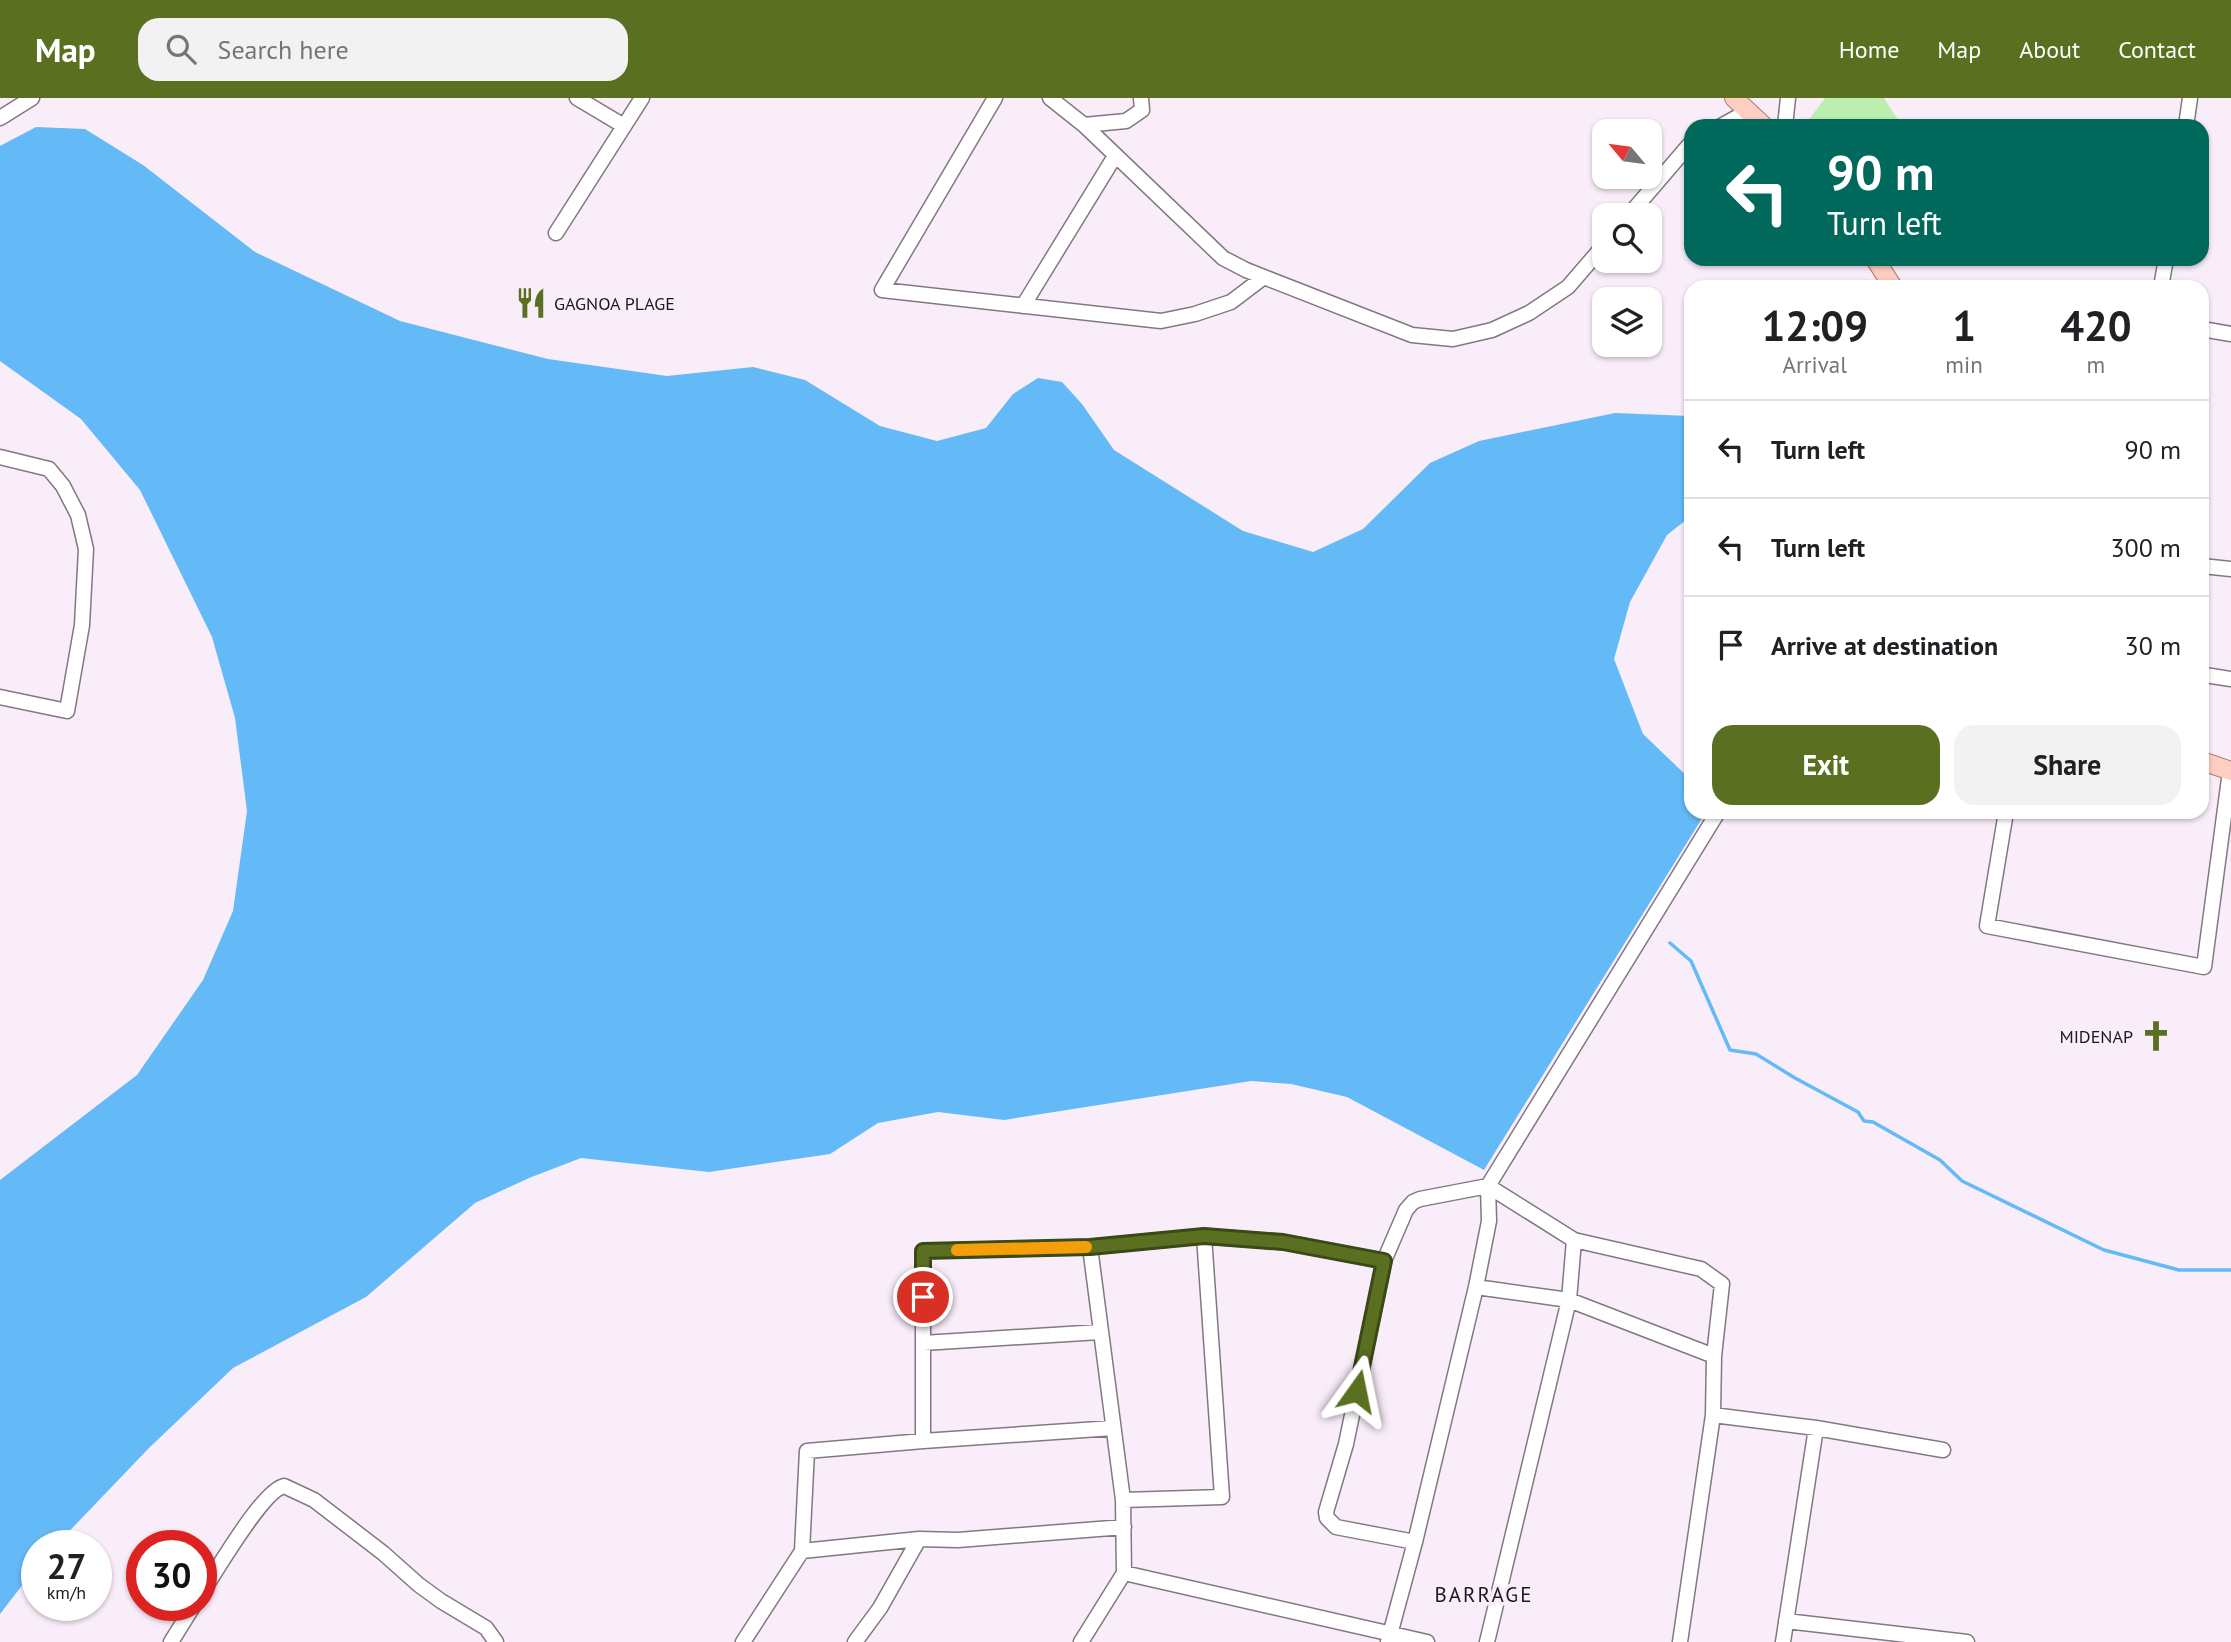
<!DOCTYPE html>
<html lang="en">
<head>
<meta charset="utf-8">
<style>
	:root { --surface:#fff; --page:#f2f2f2; --text:#202124; --muted:#757577; --line:#e0e0e0; --accent:#5a7020 }
	body { margin:0; font-family:"PT Sans",sans-serif; background:var(--page); color:var(--text); height:100vh; display:flex; flex-direction:column; font-size:26px; white-space:nowrap }
	* { box-sizing:border-box; margin:0 }
	p { font-size:23px; color:var(--muted) }
	.icon { flex:none; width:38px; height:38px; fill:none; stroke:currentColor; stroke-width:2; stroke-linecap:round; stroke-linejoin:round }
	.map { position:relative; flex:1; overflow:hidden }
	.panel { position:absolute; left:1684px; top:182px; width:525px; height:539px; display:flex; flex-direction:column; background:var(--surface); border-radius:21px; box-shadow:0 2px 5px #0004 }
	.panel>* { flex:none }
	.top-card { position:absolute; left:1684px; top:21px; width:525px; height:147px; border-radius:21px; box-shadow:0 2px 5px #0004; background:#00695c; color:#fff; overflow:hidden }
	.needle { width:46px; rotate:299deg }
	.controls { position:absolute; left:1592px; top:21px; display:grid; gap:14px }
	.controls a { display:grid; place-items:center; width:70px; height:70px; border-radius:14px; background:var(--surface); box-shadow:0 2px 5px #0004; font-size:35px }
	.speed { position:absolute; left:21px; top:1432px; display:flex; gap:14px; font-size:35px; font-weight:700; text-align:center }
	.speed>* { display:grid; place-content:center; width:91px; height:91px; border-radius:50%; background:var(--surface); box-shadow:0 2px 5px #0004; line-height:1 }
	.speed small { font-size:18px; font-weight:400 }
	.speed .limit { border:10px solid #d22; background:#fff; color:#111 }
	.pin { position:absolute; display:grid; place-items:center; width:60px; height:60px; color:#fff; margin:-30px; border:4px solid #fff; border-radius:50%; box-shadow:0 2px 7px #0007 }
	.me { position:absolute; width:77px; margin:-38px; rotate:12deg; stroke-linejoin:round; filter:drop-shadow(0 0 5px #0008) }
	.turn { display:flex; align-items:center; gap:24px; height:147px; padding:0 28px; font-size:32px }
	.turn .icon { width:91px; height:91px; stroke-width:2.5 }
	.turn b { display:block; font-size:49px; line-height:60px }
	.eta { display:flex; justify-content:space-evenly; align-items:center; height:119px; text-align:center }
	.eta b { font-size:42px; font-weight:700; line-height:49px }
	.button { display:flex; gap:14px; margin-top:auto; padding:14px 28px }
	.button a { flex:1; height:80px; border-radius:21px; background:var(--accent); color:#fff; font-size:28px; font-weight:700; line-height:80px; text-align:center }
	.button a+a { background:var(--page); color:var(--text) }
	ul { padding:0; list-style:none }
	li { display:flex; align-items:center; gap:21px; height:98px; padding:0 28px; border-top:2px solid var(--line) }
	li div { flex:1 }
	li b { display:block; font-size:26px }
	li em { font-style:normal }
	header { display:flex; align-items:center; gap:42px; box-sizing:border-box; height:98px; padding:0 35px; background:var(--accent); color:#fff }
	header strong { font-size:33px }
	nav { display:flex; gap:38px; margin-inline-start:auto; font-size:24px }
	.search { width:490px; height:63px; background:var(--page); display:flex; align-items:center; gap:18px; box-sizing:border-box; padding:0 24px; border-radius:21px; color:var(--muted); font-size:26px }
	.map>svg:first-child { display:block }
</style>
</head>
<body>
<header>
<strong>Map</strong>
<div class="search"><svg class="icon" aria-label="search" viewBox="0 0 24 24"><circle cx="10" cy="10" r="6"/><path d="M15 15l6 6"/></svg>Search here</div>
<nav><a>Home</a><a>Map</a><a>About</a><a>Contact</a></nav>
</header>
<div class="map">
<svg width="2231" height="1544" viewBox="0 0 2231 1544">
	<rect width="100%" height="100%" fill="#faedfa"/>
	<!-- green -->
	<path fill="#bcefaf" d="M1825 0H1884L1902 28H1804Z"/>
	<!-- water -->
	<path fill="#64baf6" d="M36 29 85 31 143 67 255 154 400 223 548 261 667 278 753 269 805 282 880 328 937 343 986 330 1013 296 1038 280 1062 284 1082 306 1114 352 1243 433 1313 454 1363 431 1430 365 1479 343 1615 315 1690 318V419L1667 437 1630 504 1614 561 1643 636 1690 681V714H1706L1484 1072 1347 999 1291 986 1251 983 1004 1022 938 1014 878 1025 830 1056 709 1074 581 1060 529 1080 475 1105 366 1199 233 1270 149 1350 56 1447H37V1468L0 1516V1082L137 977 203 882 233 813 247 713 235 620 212 539 140 392 81 321 0 263V48Z"/>
	<g fill="none" stroke-linecap="round" stroke-linejoin="round">
		<!-- stream -->
		<path stroke="#64baf6" stroke-width="3.5" d="M1670 845 1691 863 1730 952 1756 956 1795 980 1858 1014 1864 1023 1873 1024 1940 1062 1962 1083 2104 1152 2179 1172H2231"/>
		<defs>
			<path id="minor" d="M577 0 624 28
				M995 0 882 192 1161 223 1195 216 1231 204 1264 179
				M1050 0 1084 27 1223 160 1246 172 1412 237 1453 241 1492 232 1529 215 1568 189 1605 146
				M0 20 32 0
				M1084 27 1126 23 1142 12 1141 0
				M1721 28 1748 13
				M1785 28 1788 0
				M2186 28 2190 0
				M1629 117 1690 46
				M556 135 642 0
				M2161 189 2166 161
				M1023 208 1115 58
				M2202 231 2231 236
				M0 359 49 371 63 388 78 417 86 451 82 527 67 613 0 599
				M2202 468 2231 471
				M2205 577 2231 581
				M2006 714 1987 828 2204 869 2230 673
				M1204 1138 1283 1144 1384 1163
				M1574 1142 1701 1171 1722 1186 1714 1258 1713 1317 1680 1544
				M1476 1189 1569 1202 1714 1258
				M923 1245 1100 1234
				M1713 1317 1816 1330 1943 1352
				M923 1343V1153L1090 1149 1204 1138 1222 1399 1123 1402
				M802 1453 919 1441 958 1442 1124 1429
				M1124 1475 1427 1544
				M201 1496C216 1474 262 1393 284 1388L314 1402 383 1455 419 1487 441 1503 486 1530 496 1544
				M1786 1523 1967 1544
				M171 1544 194 1507
				M743 1544 802 1453 807 1353 923 1343 1113 1330
				M855 1544 880 1510 919 1441
				M1081 1544 1124 1475 1123 1402 1090 1149
				M1388 1544 1415 1444 1476 1189 1489 1123 1488 1088 1420 1101 1413 1104 1406 1112 1384 1163 1346 1346 1326 1414 1327 1420 1336 1429 1415 1444
				M1487 1544 1569 1202 1574 1142 1488 1088 1718 714
				M1783 1544 1816 1330"/>
			<path id="major" d="M1734 0 1764 28
				M1875 161 1893 189
				M2202 663 2231 673"/>
		</defs>
		<!-- minor casing -->
		<use href="#minor" stroke="#837783" stroke-width="17"/>
		<!-- major casing -->
		<use href="#major" stroke="#af796f" stroke-width="20"/>
		<!-- minor -->
		<use href="#minor" stroke="#fff" stroke-width="14"/>
		<!-- major -->
		<use href="#major" stroke="#fecec3" stroke-width="18"/>
	</g>
	<g fill="none" stroke-linecap="round" stroke-linejoin="round">
		<defs>
			<path id="route" d="M923 1199V1153L1090 1149 1204 1138 1283 1144 1384 1163 1357 1293"/>
		</defs>
		<!-- route casing -->
		<use href="#route" stroke="#3a4915" stroke-width="18"/>
		<!-- route -->
		<use href="#route" stroke="#5a7020" stroke-width="12"/>
		<!-- slow -->
		<path stroke="#f59e0b" stroke-width="12" d="M957 1152 1086 1149"/>
	</g>
	<!-- icons -->
	<defs>
		<symbol id="restaurant-bare" viewBox="-9 -9 18 18"><path d="M-5-6h1v4h1v-4h1v4h1v-4h1v5L-1.5 .5V6h-2V.5L-5-1ZM5-6V6H3V1.5H1.5Q1.5-4 5-6Z" fill="#5a7020" stroke="#faedfa" stroke-width="2.5" paint-order="stroke"/></symbol>
		<symbol id="church-bare" viewBox="-9 -9 18 18"><path d="M-1.2-6h2.4v3.5h3.3v2.4h-3.3V6h-2.4V-.1h-3.3v-2.4h3.3Z" fill="#5a7020" stroke="#faedfa" stroke-width="2.5" paint-order="stroke"/></symbol>
	</defs>
	<g fill-rule="evenodd">
		<use href="#restaurant-bare" x="509" y="183" width="44" height="44"/>
		<use href="#church-bare" x="2134" y="916" width="44" height="44"/>
	</g>
	<g text-anchor="middle" dominant-baseline="central" stroke-width="7" stroke-linejoin="round" paint-order="stroke">
		<!-- poi labels -->
		<g font-size="18" fill="#1d181d" stroke="#faedfa" text-anchor="start">
			<text x="554" y="205">GAGNOA PLAGE</text>
			<text x="2133" y="938" text-anchor="end">MIDENAP</text>
		</g>
		<!-- quarter labels -->
		<g font-size="21" letter-spacing="2" fill="#1d181d" stroke="#faedfa">
			<text x="1484" y="1496">BARRAGE</text>
		</g>
	</g>
</svg>
<div class="controls">
<a><svg class="needle" viewBox="-14 -14 28 28"><path d="M0-13l5 13h-10z" fill="#e53935"/><path d="M0 13l5-13h-10z" fill="#757577"/></svg></a>
<a><svg class="icon" aria-label="search" viewBox="0 0 24 24"><circle cx="10" cy="10" r="6"/><path d="M15 15l6 6"/></svg></a>
<a><svg class="icon" aria-label="layers" viewBox="0 0 24 24"><path d="M12 4l9 5-9 5-9-5zM3 14l9 5 9-5"/></svg></a>
</div>
<div class="speed"><div>27<small>km/h</small></div><div class="limit">30</div></div>
<div class="pin" style="left:923px;top:1199px;background:#d93025"><svg class="icon" aria-label="arrive" viewBox="0 0 24 24"><path d="M6 21V4h12l-3 4 3 4H6"/></svg></div>
<svg class="me" style="left:1357px;top:1293px" viewBox="-20 -20 40 40"><path d="M0-17L14 15 0 8-14 15z" fill="#5a7020" stroke="#fff" stroke-width="4"/></svg>
<div class="top-card">
<div class="turn"><svg class="icon" aria-label="left" viewBox="0 0 24 24"><path d="M17 20v-9H6M10 6l-5 5 5 5"/></svg><div><b>90 m</b>Turn left</div></div>
</div>
<section class="panel">
<div class="eta">
<div><b>12:09</b><p>Arrival</p></div>
<div><b>1</b><p>min</p></div>
<div><b>420</b><p>m</p></div>
</div>
<ul>
<li><svg class="icon" aria-label="left" viewBox="0 0 24 24"><path d="M17 20v-9H6M10 6l-5 5 5 5"/></svg><div><b>Turn left</b></div><em>90 m</em></li>
<li><svg class="icon" aria-label="left" viewBox="0 0 24 24"><path d="M17 20v-9H6M10 6l-5 5 5 5"/></svg><div><b>Turn left</b></div><em>300 m</em></li>
<li><svg class="icon" aria-label="arrive" viewBox="0 0 24 24"><path d="M6 21V4h12l-3 4 3 4H6"/></svg><div><b>Arrive at destination</b></div><em>30 m</em></li>
</ul>
<div class="button"><a>Exit</a><a>Share</a></div>
</section>
</div>
</body>
</html>
